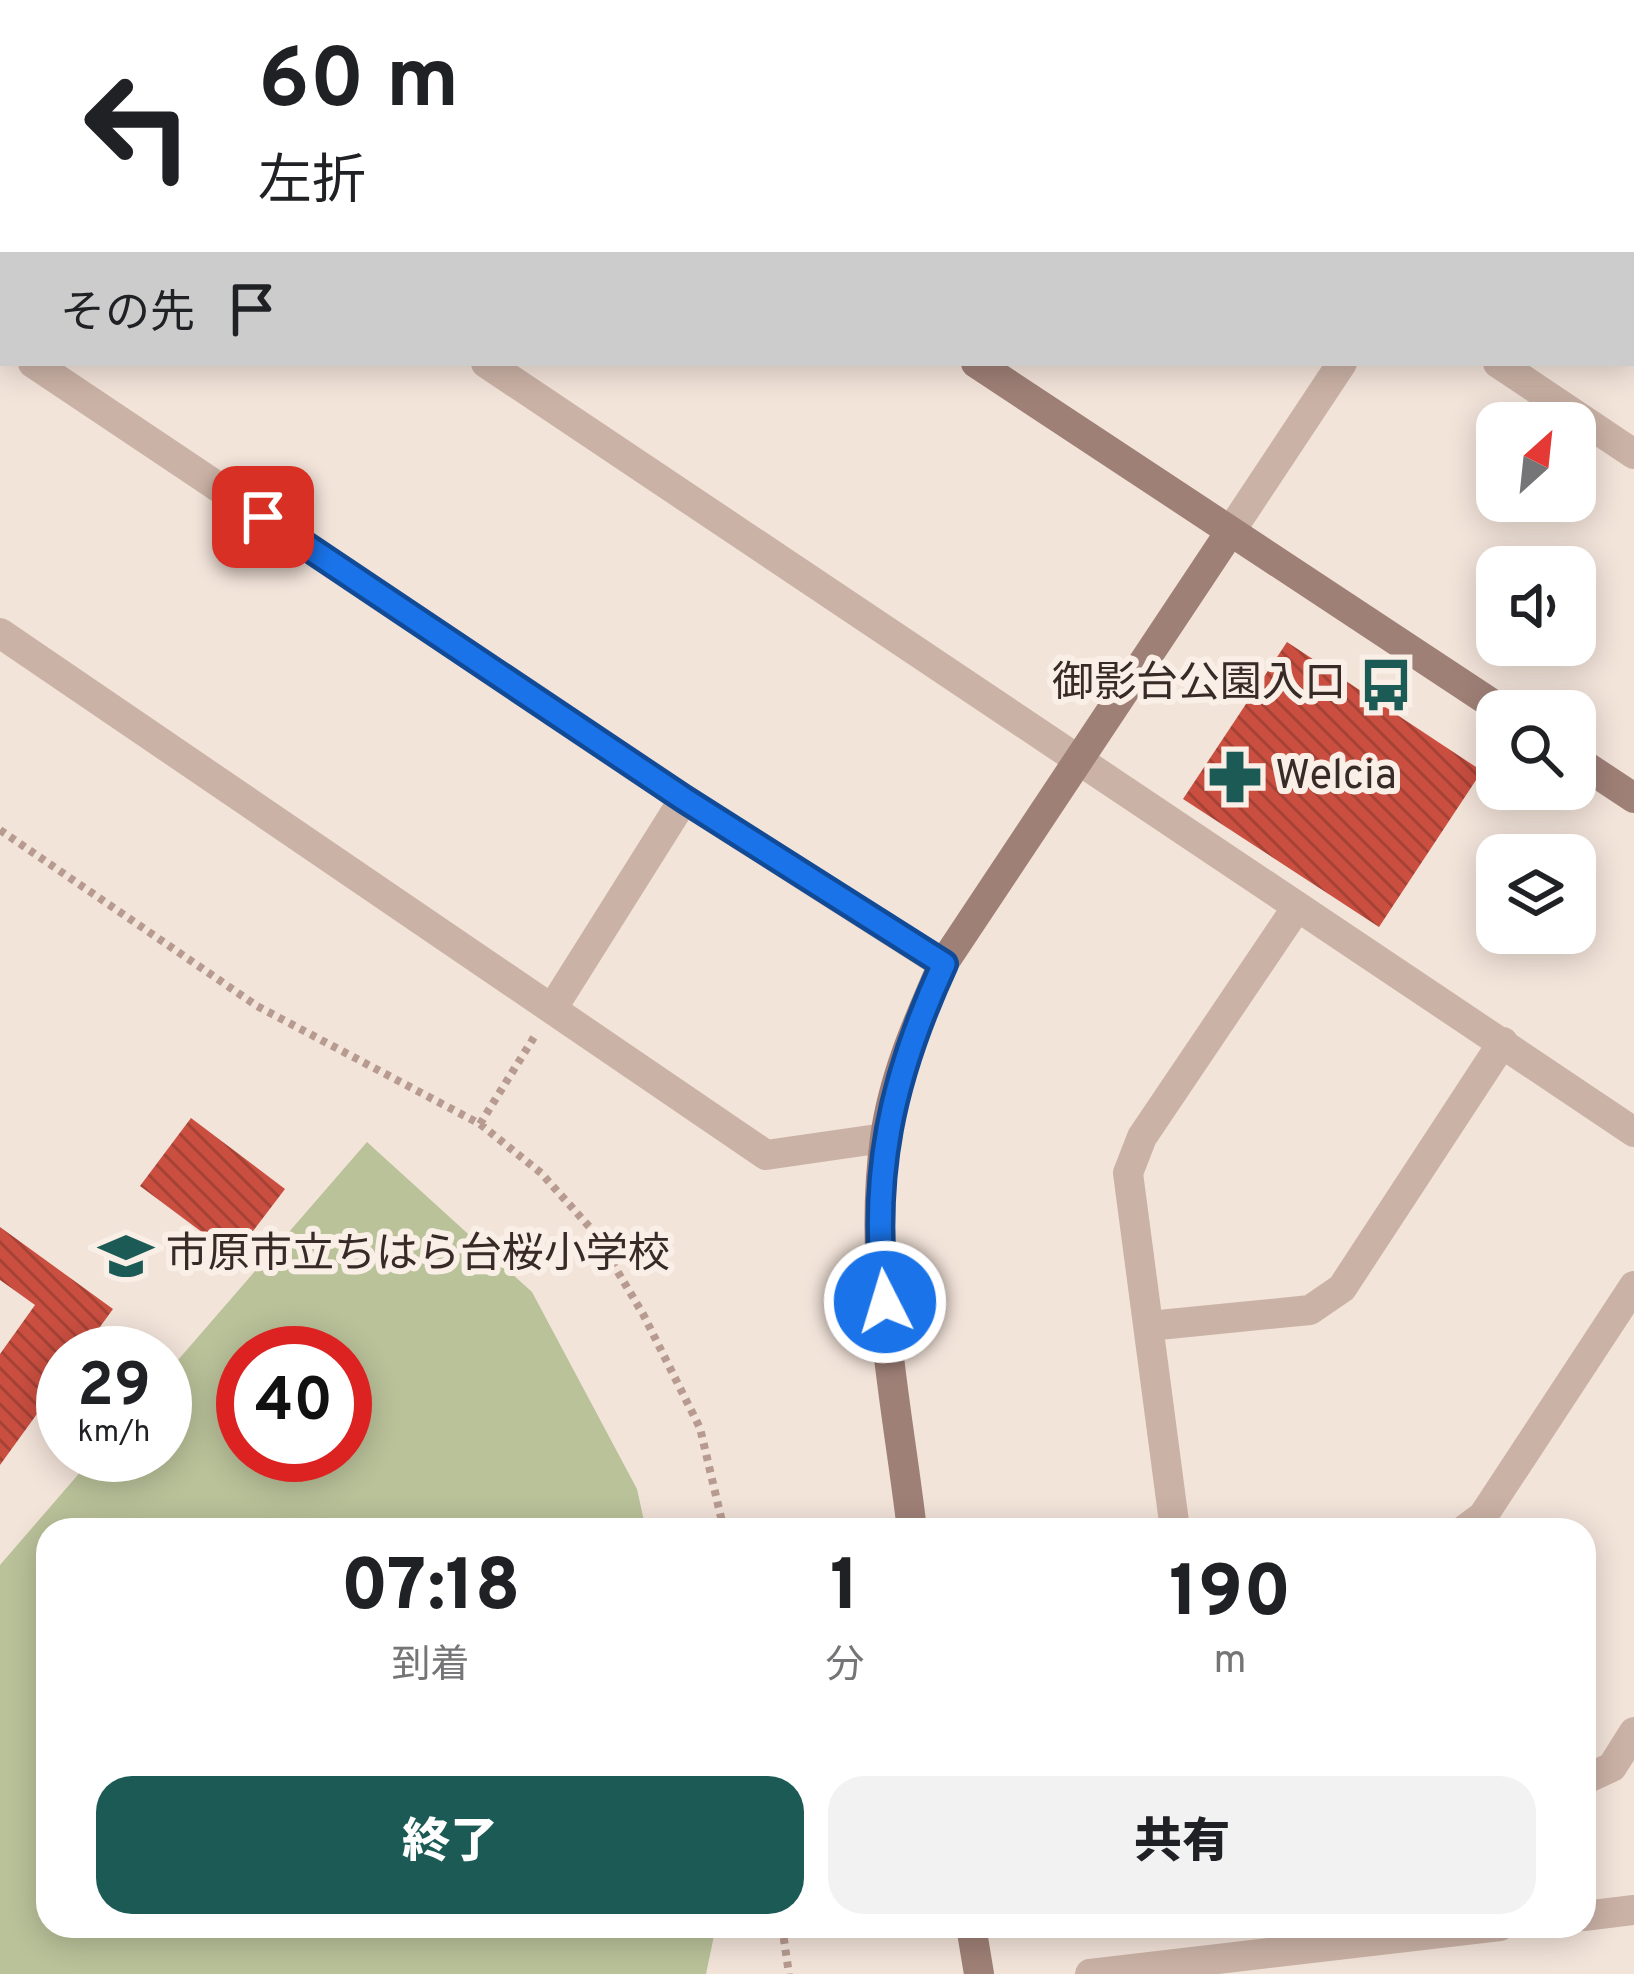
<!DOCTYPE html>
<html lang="ja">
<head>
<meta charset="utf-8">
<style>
	:root { --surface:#fff; --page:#f2f2f2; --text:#202124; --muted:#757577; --accent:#1b5a55 }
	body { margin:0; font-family:Overpass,"Noto Sans JP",sans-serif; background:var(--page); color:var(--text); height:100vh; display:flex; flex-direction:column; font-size:45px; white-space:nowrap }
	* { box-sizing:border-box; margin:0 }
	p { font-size:39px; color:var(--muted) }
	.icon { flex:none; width:66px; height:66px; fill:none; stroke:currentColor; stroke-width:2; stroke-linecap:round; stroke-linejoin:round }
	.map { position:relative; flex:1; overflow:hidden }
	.sheet { position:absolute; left:36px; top:1518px; width:1560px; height:420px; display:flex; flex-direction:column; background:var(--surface); border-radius:36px; box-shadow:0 6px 30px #0003 }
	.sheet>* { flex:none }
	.top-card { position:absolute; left:0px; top:0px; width:1635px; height:366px; box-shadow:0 6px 30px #0003; background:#fff; color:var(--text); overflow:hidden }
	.needle { width:78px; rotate:27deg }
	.buttons { position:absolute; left:1476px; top:402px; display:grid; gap:24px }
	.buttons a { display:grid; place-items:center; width:120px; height:120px; border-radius:24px; background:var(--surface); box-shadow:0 6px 30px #0003; font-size:60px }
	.speed { position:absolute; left:36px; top:1326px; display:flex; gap:24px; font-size:60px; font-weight:700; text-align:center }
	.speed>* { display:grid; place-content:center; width:156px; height:156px; border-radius:50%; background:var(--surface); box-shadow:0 6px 30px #0003; line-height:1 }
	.speed small { font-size:30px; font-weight:400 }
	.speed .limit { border:18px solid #d22; background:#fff; color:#111 }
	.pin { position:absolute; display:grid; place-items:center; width:102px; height:102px; color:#fff; margin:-51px; border-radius:24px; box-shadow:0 6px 18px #0006 }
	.me { position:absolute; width:132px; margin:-66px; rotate:355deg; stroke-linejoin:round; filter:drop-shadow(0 0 9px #0008) }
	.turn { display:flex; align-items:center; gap:42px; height:252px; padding:0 60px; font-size:54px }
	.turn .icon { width:156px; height:156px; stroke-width:2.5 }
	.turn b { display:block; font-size:84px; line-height:102px }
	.then { display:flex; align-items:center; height:114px; padding:0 60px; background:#0003; gap:24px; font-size:45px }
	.eta { display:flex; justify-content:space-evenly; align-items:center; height:204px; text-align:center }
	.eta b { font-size:72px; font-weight:800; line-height:84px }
	.cta { display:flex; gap:24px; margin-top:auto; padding:24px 60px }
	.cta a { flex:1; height:138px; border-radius:36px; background:var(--accent); color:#fff; font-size:48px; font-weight:800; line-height:138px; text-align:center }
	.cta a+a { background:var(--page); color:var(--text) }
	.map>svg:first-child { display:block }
</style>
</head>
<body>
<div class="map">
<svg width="1634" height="1974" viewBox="0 0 1634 1974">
	<defs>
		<pattern id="building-back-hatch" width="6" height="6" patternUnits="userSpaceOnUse" patternTransform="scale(3)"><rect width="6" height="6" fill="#ca4f41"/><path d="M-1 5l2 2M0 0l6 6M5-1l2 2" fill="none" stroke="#a54236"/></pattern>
	</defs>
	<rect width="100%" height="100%" fill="#f3e4da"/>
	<!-- green -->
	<path fill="#bac29a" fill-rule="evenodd" d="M367 1142 532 1292 637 1489 646 1530H48V1926H716L706 1974H0V1565L95 1455H165V1375ZM345 1353V1455H243V1353Z"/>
	<!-- building -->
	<path fill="url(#building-back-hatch)" d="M1287 642 1482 771 1379 927 1183 799Z
		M191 1118 285 1189 234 1256 140 1186Z
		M0 1227 113 1309 81 1353H63V1378L0 1465V1354L35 1305 0 1280Z"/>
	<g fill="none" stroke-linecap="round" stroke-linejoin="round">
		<!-- path -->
		<path stroke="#b79b90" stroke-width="8" stroke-dasharray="6 6" stroke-linecap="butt" d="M36 3 38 0
			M0 830 257 1006 480 1124 541 1173 594 1232 643 1314 700 1428 724 1530
			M480 1124 536 1034
			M782 1926 789 1974"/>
		<!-- street -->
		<path stroke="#cbb2a6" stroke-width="30" d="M949 0 954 3
			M1395 0 1399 3
			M1579 3 1581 0
			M0 65 3 61
			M1632 155 1634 156
			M0 341 3 343
			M33 363 684 799 943 964
			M486 363 1634 1132
			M1498 363 1634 454
			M1230 532 1342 363
			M0 633 766 1155 884 1138
			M552 1009 684 799
			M1149 1326 1310 1310 1342 1288 1503 1042
			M1175 1530 1128 1173 1142 1137 1297 907
			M1464 1530 1483 1516 1634 1286
			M1584 1780 1612 1767 1634 1732
			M1584 1916 1634 1910
			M1090 1974 1500 1926"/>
		<!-- secondary -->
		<path stroke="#9f8077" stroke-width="30" d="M429 0 433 3
			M976 363 1503 711
			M1575 759 1634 798
			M912 1530C897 1402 867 1267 885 1138 893 1077 919 1019 943 964L1230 532
			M971 1926 979 1974"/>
	</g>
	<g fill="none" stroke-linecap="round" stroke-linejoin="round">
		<defs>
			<path id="route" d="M263 517 684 799 944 964C891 1079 870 1176 885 1302"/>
		</defs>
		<!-- route casing -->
		<use href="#route" stroke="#114b97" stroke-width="30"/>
		<!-- route -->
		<use href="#route" stroke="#1a73e8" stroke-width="21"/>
	</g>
	<!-- icons -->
	<defs>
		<symbol id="bus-bare" viewBox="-9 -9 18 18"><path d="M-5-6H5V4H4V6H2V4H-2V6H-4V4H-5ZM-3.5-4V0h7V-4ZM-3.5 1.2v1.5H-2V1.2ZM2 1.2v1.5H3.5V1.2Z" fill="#1b5a55" stroke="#faefe7" stroke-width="2.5" paint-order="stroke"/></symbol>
		<symbol id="pharmacy-bare" viewBox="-9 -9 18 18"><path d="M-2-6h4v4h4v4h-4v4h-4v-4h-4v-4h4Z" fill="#1b5a55" stroke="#faefe7" stroke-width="2.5" paint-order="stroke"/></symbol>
		<symbol id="school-bare" viewBox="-9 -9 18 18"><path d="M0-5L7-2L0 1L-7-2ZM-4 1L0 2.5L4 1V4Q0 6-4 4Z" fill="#1b5a55" stroke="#faefe7" stroke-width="2.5" paint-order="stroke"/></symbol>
	</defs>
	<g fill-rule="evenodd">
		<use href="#bus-bare" x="1348" y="647" width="76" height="76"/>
		<use href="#pharmacy-bare" x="1197" y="739" width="76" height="76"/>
		<use href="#school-bare" x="88" y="1218" width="76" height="76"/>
	</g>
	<g text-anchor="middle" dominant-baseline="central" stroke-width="12" stroke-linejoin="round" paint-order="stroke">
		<!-- poi labels -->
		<g font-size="42" fill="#372a27" stroke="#faefe7" text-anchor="start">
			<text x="1346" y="685" text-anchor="end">御影台公園入口</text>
			<text x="1275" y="777">Welcia</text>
			<text x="166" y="1256">市原市立ちはら台桜小学校</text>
		</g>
	</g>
</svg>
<div class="buttons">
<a><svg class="needle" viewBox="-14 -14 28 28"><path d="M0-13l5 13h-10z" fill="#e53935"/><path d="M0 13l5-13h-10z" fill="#757577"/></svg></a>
<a><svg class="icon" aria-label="sound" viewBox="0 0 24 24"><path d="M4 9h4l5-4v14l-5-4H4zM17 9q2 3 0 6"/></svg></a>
<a><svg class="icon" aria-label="search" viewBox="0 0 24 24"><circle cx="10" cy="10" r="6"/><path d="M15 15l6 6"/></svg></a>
<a><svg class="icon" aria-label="layers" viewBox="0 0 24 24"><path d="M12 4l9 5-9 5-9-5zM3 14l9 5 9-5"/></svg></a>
</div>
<div class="speed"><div>29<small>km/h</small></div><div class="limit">40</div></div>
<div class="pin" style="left:263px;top:517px;background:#d93025"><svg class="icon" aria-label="arrive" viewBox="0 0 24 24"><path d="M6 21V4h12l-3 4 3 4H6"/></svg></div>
<svg class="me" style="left:885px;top:1302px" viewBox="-20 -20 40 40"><circle r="17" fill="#1a73e8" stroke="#fff" stroke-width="3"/><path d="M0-11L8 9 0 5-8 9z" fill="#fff"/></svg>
<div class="top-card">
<div class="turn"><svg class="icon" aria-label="left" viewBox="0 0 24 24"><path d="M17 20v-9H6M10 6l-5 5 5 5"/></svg><div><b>60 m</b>左折</div></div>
<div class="then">その先<svg class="icon" aria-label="arrive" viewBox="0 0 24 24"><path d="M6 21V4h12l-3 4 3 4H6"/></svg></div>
</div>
<section class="sheet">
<div class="eta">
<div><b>07:18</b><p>到着</p></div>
<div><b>1</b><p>分</p></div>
<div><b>190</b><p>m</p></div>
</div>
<div class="cta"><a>終了</a><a>共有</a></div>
</section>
</div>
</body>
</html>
